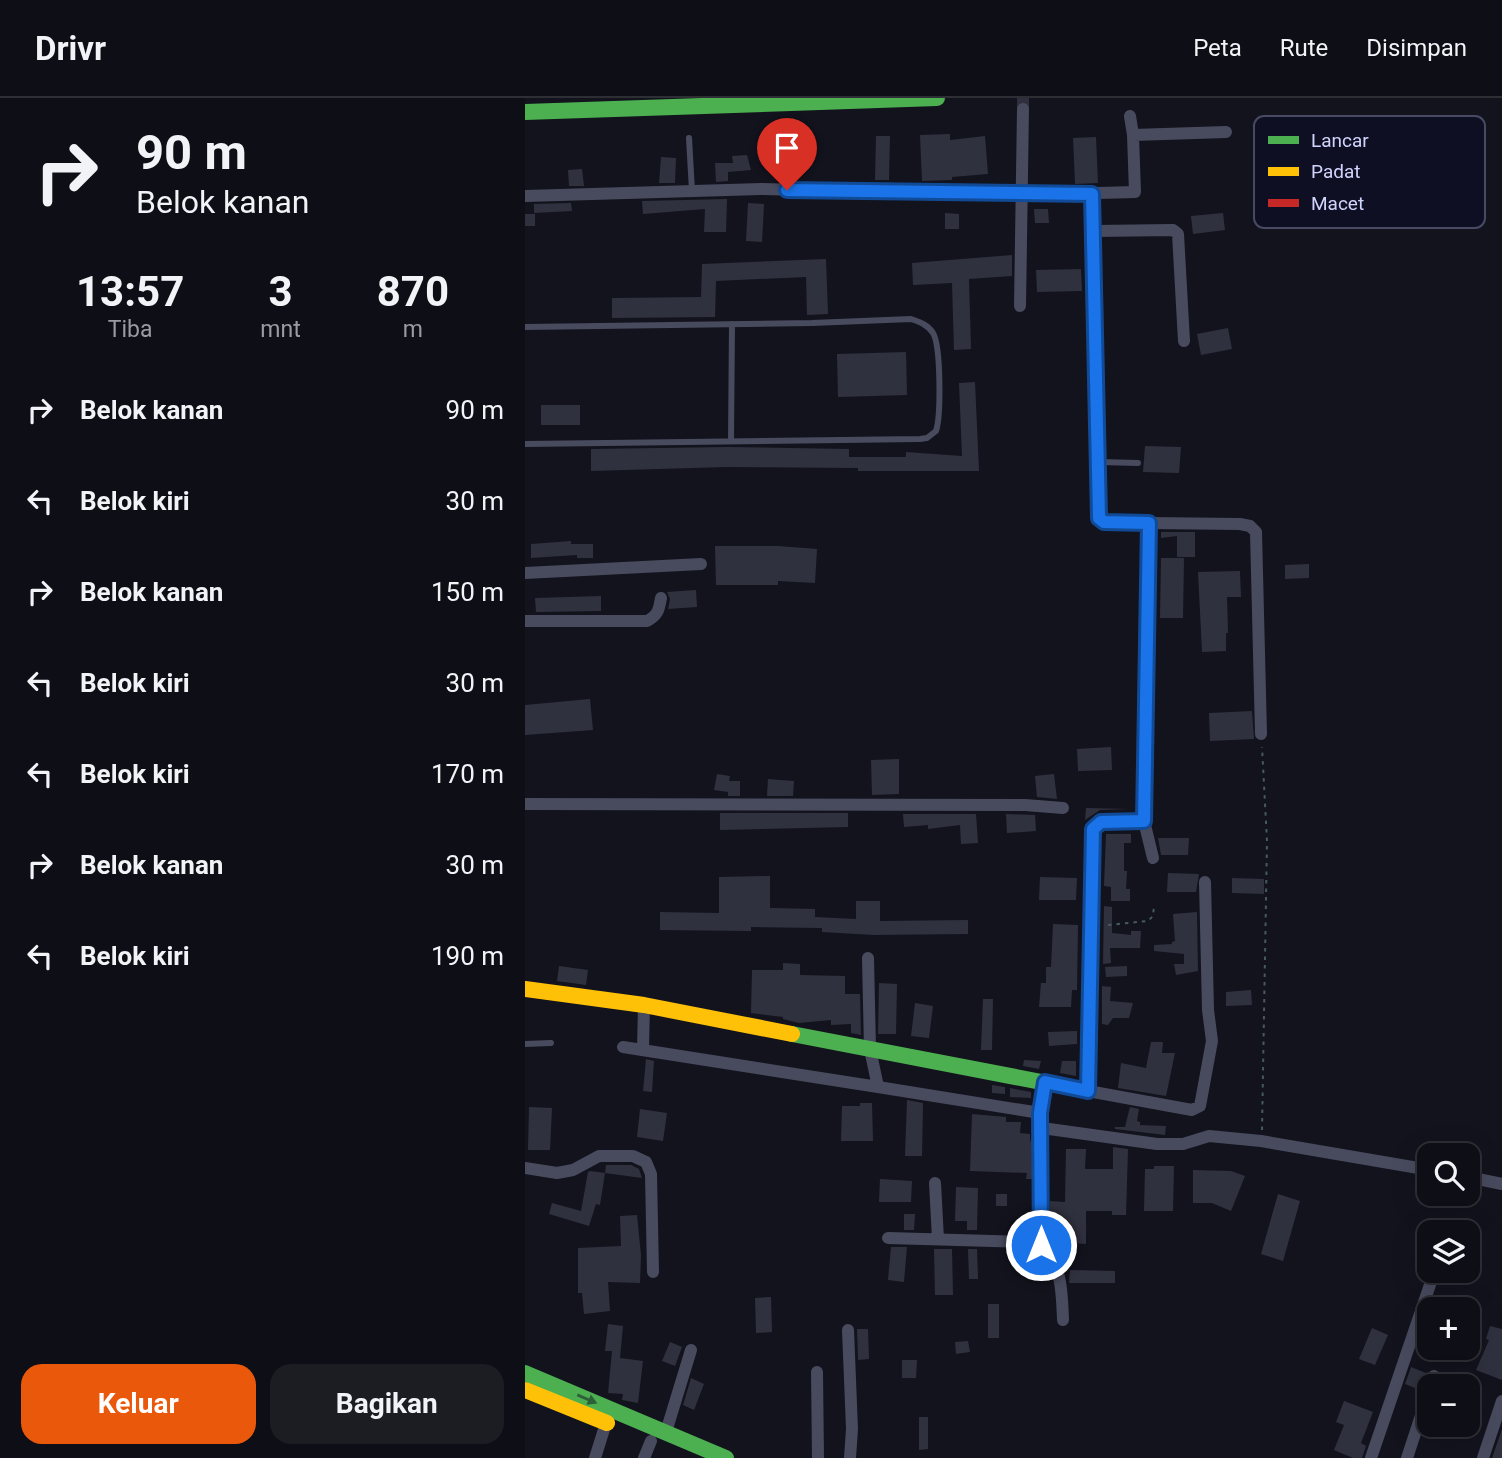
<!DOCTYPE html>
<html lang="id">
<head>
<meta charset="utf-8">
<style>
	:root { --surface:#0e0e16; --page:#1c1c23; --text:#f1f3f6; --muted:#9b9ca1; --line:#2e2e35; --accent:#ea580c }
	body { margin:0; font-family:Roboto,sans-serif; background:var(--page); color:var(--text); height:100vh; display:flex; flex-direction:column; font-size:26px; white-space:nowrap }
	* { box-sizing:border-box; margin:0 }
	p { font-size:23px; color:var(--muted) }
	.icon { flex:none; width:38px; height:38px; fill:none; stroke:currentColor; stroke-width:2; stroke-linecap:round; stroke-linejoin:round }
	.map { position:relative; flex:1; overflow:hidden }
	.drawer { display:flex; flex-direction:column; background:var(--surface); width:525px }
	.drawer>* { flex:none }
	.guide { background:#0e0e16; color:var(--text); overflow:hidden }
	.fabs { position:absolute; left:892px; top:1045px; display:grid; gap:14px }
	.fabs a { display:grid; place-items:center; width:63px; height:63px; border-radius:14px; background:var(--surface); box-shadow:0 7px 28px #0002,0 0 0 2px var(--line); font-size:35px }
	.pin { position:absolute; display:grid; place-items:center; width:60px; height:60px; color:#fff; margin:-72px -30px; border-radius:50% 50% 50% 0; rotate:-45deg; box-shadow:0 0 7px #0007 }
	.pin .icon { rotate:45deg }
	.me { position:absolute; width:77px; margin:-38px; rotate:0deg; stroke-linejoin:round; filter:drop-shadow(0 0 5px #0008) }
	.turn { display:flex; align-items:center; gap:24px; height:147px; padding:0 21px; font-size:32px }
	.turn .icon { width:91px; height:91px; stroke-width:2.5 }
	.turn b { display:block; font-size:49px; line-height:60px }
	.eta { display:flex; justify-content:space-evenly; align-items:center; height:119px; text-align:center }
	.eta b { font-size:42px; font-weight:700; line-height:49px }
	.primary-button { display:flex; gap:14px; margin-top:auto; padding:14px 21px }
	.primary-button a { flex:1; height:80px; border-radius:21px; background:var(--accent); color:#fff; font-size:28px; font-weight:700; line-height:80px; text-align:center }
	.primary-button a+a { background:var(--page); color:var(--text) }
	ul { padding:0; list-style:none }
	li { display:flex; align-items:center; gap:21px; height:91px; padding:0 21px }
	li div { flex:1 }
	li b { display:block; font-size:26px }
	li em { font-style:normal }
	header { display:flex; align-items:center; gap:42px; box-sizing:border-box; height:98px; padding:0 35px; background:var(--surface); border-bottom:2px solid var(--line) }
	header strong { font-size:33px }
	nav { display:flex; gap:38px; margin-inline-start:auto; font-size:24px }
	main { display:flex; flex:1; min-height:0 }
	.map>svg:first-child { display:block }
</style>
</head>
<body>
<header>
<strong>Drivr</strong>
<nav><a>Peta</a><a>Rute</a><a>Disimpan</a></nav>
</header>
<main>
<section class="drawer">
<div class="guide">
<div class="turn"><svg class="icon" aria-label="right" viewBox="0 0 24 24"><path d="M7 20v-9h11M14 6l5 5-5 5"/></svg><div><b>90 m</b>Belok kanan</div></div>
</div>
<div class="eta">
<div><b>13:57</b><p>Tiba</p></div>
<div><b>3</b><p>mnt</p></div>
<div><b>870</b><p>m</p></div>
</div>
<ul>
<li><svg class="icon" aria-label="right" viewBox="0 0 24 24"><path d="M7 20v-9h11M14 6l5 5-5 5"/></svg><div><b>Belok kanan</b></div><em>90 m</em></li>
<li><svg class="icon" aria-label="left" viewBox="0 0 24 24"><path d="M17 20v-9H6M10 6l-5 5 5 5"/></svg><div><b>Belok kiri</b></div><em>30 m</em></li>
<li><svg class="icon" aria-label="right" viewBox="0 0 24 24"><path d="M7 20v-9h11M14 6l5 5-5 5"/></svg><div><b>Belok kanan</b></div><em>150 m</em></li>
<li><svg class="icon" aria-label="left" viewBox="0 0 24 24"><path d="M17 20v-9H6M10 6l-5 5 5 5"/></svg><div><b>Belok kiri</b></div><em>30 m</em></li>
<li><svg class="icon" aria-label="left" viewBox="0 0 24 24"><path d="M17 20v-9H6M10 6l-5 5 5 5"/></svg><div><b>Belok kiri</b></div><em>170 m</em></li>
<li><svg class="icon" aria-label="right" viewBox="0 0 24 24"><path d="M7 20v-9h11M14 6l5 5-5 5"/></svg><div><b>Belok kanan</b></div><em>30 m</em></li>
<li><svg class="icon" aria-label="left" viewBox="0 0 24 24"><path d="M17 20v-9H6M10 6l-5 5 5 5"/></svg><div><b>Belok kiri</b></div><em>190 m</em></li>
</ul>
<div class="primary-button"><a>Keluar</a><a>Bagikan</a></div>
</section>
<div class="map">
<svg width="977" height="1360" viewBox="0 0 977 1360">
	<rect width="100%" height="100%" fill="#12131d"/>
	<!-- building -->
	<path fill="#30313f" d="M425 36V42L460 38 463 76 427 79V82L397 83 395 37Z
		M351 38H365L364 82H350Z
		M571 39 573 85 550 86 548 40Z
		M222 57 226 72 203 74V83L191 84 190 65H208L207 58Z
		M136 59 151 60 150 85H134Z
		M57 71 59 88H44L43 72Z
		M202 101 201 134H179L180 111 118 116 117 103Z
		M46 105 47 113 9 115V106Z
		M223 105 239 106 237 144 221 143Z
		M509 111H523L524 125H510Z
		M420 115 434 116V131H420Z
		M698 115 700 132 668 136 666 118Z
		M0 116H10V128H0Z
		M487 157V178L444 181 446 251 429 252 427 185 388 187 387 165Z
		M301 161 303 216 282 217 281 179 191 183 190 219 87 220V200L176 199 177 166Z
		M556 171 557 193 512 194 511 172Z
		M703 230 707 251 676 257 672 236Z
		M381 254 382 297 313 299 312 256Z
		M450 284 454 373H333V370L201 369 66 373V351L202 349 324 351V359H381V354L437 358 434 285Z
		M16 307H55V327H16Z
		M620 348 656 349 654 375 618 374Z
		M636 434H670V459H652V438L636 440Z
		M46 443V446H68V460H52V457L6 460V446Z
		M190 448H253L292 451 290 485 253 483V487H191Z
		M636 460H659L658 520H635Z
		M784 466V480L760 481V467Z
		M715 473 716 499H702L703 535H701V553L677 554 673 474Z
		M171 492 172 509 143 511 145 501 142 494Z
		M76 498V513L11 514 10 500Z
		M65 601 68 632 0 637V607Z
		M727 613 729 641 685 643 684 615Z
		M586 649 587 672 553 673 552 651Z
		M374 661V696L347 697 346 662Z
		M192 676 205 678 204 683H215V698H203V694L189 692Z
		M529 676 532 701 512 699 510 678Z
		M243 681 269 683 268 698H242Z
		M561 710 604 711 575 712 560 722Z
		M195 715H323V729L195 732Z
		M378 716H451L453 745 436 746 435 727 403 731V727L379 729Z
		M481 716 510 717 511 733 482 735Z
		M581 736H606V745H599V773H602L601 791H605V803H586V789L579 788Z
		M633 740H664L663 757H636Z
		M643 775 674 776 671 794H642Z
		M245 778V810L290 811V819L331 821V803H355V823L443 822V836L349 837 297 834V830L226 829V833L135 832V814L194 815V779Z
		M515 779 552 780 551 802H514Z
		M707 780 739 781V796L707 795Z
		M579 808 587 809V835L606 837V833H616L615 850H585L586 865 578 866Z
		M672 814 673 873 651 877 649 866H659V856L629 853V847L647 846V844L650 843 648 816Z
		M528 826 553 827 552 892H547L546 909H514L516 885H521V869H526Z
		M258 865 275 866V877L320 878V896H335L336 937 326 935V926L306 927V922L274 925 258 921V919L226 915 227 872H258Z
		M34 868 63 872 61 887 32 883Z
		M602 868V878L581 879 580 869Z
		M354 885 372 886 371 936H353Z
		M577 888 586 889 585 903 608 905 604 920H588L583 927 577 926Z
		M726 892 727 907 701 908V894Z
		M458 901H468L467 952H456Z
		M390 905 408 908 404 940 386 938Z
		M552 933V946L524 948 523 934Z
		M626 944H638L637 955H650L641 998 593 990 596 965 621 970Z
		M121 961 129 963 127 994 118 993Z
		M499 962 516 963 514 971 498 968Z
		M537 963H551V978L535 975Z
		M467 987 480 989V996L467 995Z
		M485 990 506 994V1000L485 999Z
		M382 1002 398 1005 397 1058H380Z
		M335 1005H347L348 1043H316L317 1008H335Z
		M4 1009 27 1010 25 1052H3Z
		M605 1009 614 1011 612 1023 615 1024V1027L641 1028 640 1037 590 1031V1029H600Z
		M115 1011 142 1015 138 1043 112 1039Z
		M447 1016 481 1019V1024H496L495 1035 505 1036V1044L508 1036V1081H501L502 1075 445 1073Z
		M588 1049 603 1051 601 1117H587V1113H561V1146L525 1144V1103L540 1104 541 1051H561L560 1071H588Z
		M81 1067H106L114 1071 117 1080 80 1075Z
		M629 1068H649L648 1113H619L620 1071H629Z
		M668 1072 706 1073 720 1078 706 1113 687 1105H668Z
		M65 1073 80 1075 75 1107 71 1106 64 1128 24 1116 27 1105 56 1113 63 1074Z
		M355 1081 387 1083 386 1104H354Z
		M431 1089 453 1090 452 1132H442V1123H430Z
		M471 1096H482V1108H471Z
		M753 1096 775 1103 758 1163 736 1156Z
		M379 1116H390L389 1132H379Z
		M112 1117 116 1157 115 1185 83 1184 85 1213 59 1216 57 1195H53V1150L96 1148 95 1118Z
		M366 1149H382L379 1184 363 1182Z
		M409 1151H427L428 1197H410Z
		M443 1151H452L453 1181H444Z
		M545 1172 590 1173V1185H544Z
		M246 1199 247 1234 231 1235 230 1200Z
		M463 1206H474V1240H463Z
		M83 1226 98 1228 95 1260 118 1263 113 1305 97 1302 98 1296 83 1295 87 1253H80Z
		M965 1228 977 1231V1282L951 1272 964 1242 961 1241Z
		M847 1230 863 1237 850 1267 834 1261Z
		M332 1231H343L344 1261 333 1262Z
		M443 1243 445 1254 431 1256 430 1244Z
		M145 1244 157 1249 150 1268 137 1263Z
		M377 1262H392L391 1280H377Z
		M886 1269 901 1275 895 1292 880 1286Z
		M166 1280 179 1286 169 1312 158 1307Z
		M819 1303 848 1314 836 1345 841 1348 837 1360H828L809 1352 819 1327 811 1324Z
		M394 1319H403V1351L394 1352Z
		M977 1331V1360H967Z"/>
	<g fill="none" stroke-linecap="round" stroke-linejoin="round">
		<!-- street-tunnel -->
		<path stroke="#2e303f" stroke-width="12" stroke-dasharray="12 6" stroke-linecap="butt" d="M498 11V0"/>
		<!-- path -->
		<path stroke="#485960" stroke-width="2" stroke-dasharray="3.5 5" stroke-linecap="butt" d="M583 827 623 823 628 818 629 808
			M737 1032 742 743 737 649"/>
		<!-- lane -->
		<path stroke="#484b5e" stroke-width="6" d="M164 40 167 93
			M0 229 287 225 386 221C395 224 403 227 408 235 416 248 416 318 411 333L402 340 395 341 0 346
			M206 343 207 226
			M575 364 613 365
			M0 946 26 945"/>
		<!-- street -->
		<path stroke="#484b5e" stroke-width="12" d="M605 18 608 37
			M0 98 236 91 498 97 610 94 608 37 701 34
			M569 133 648 132 653 136 659 243
			M495 208 498 11
			M624 425 715 426 725 428 731 434 736 636
			M0 475 176 466
			M0 523H122C133 517 134 512 136 500
			M0 706 500 707 538 710
			M619 723 628 760
			M343 860 345 951 353 989 515 1015 517 1030 632 1046H658L684 1038 736 1043 905 1072
			M98 949 353 989
			M118 952 119 907
			M563 993 667 1012 675 1008 687 943 683 912 680 784
			M515 1015 520 984
			M0 1070 32 1075 48 1072 74 1058H108L121 1064 126 1076 128 1174
			M943 1079 977 1086
			M410 1085 413 1141
			M363 1140 505 1144 516 1147 517 1030
			M516 1147C537 1166 537 1195 538 1222
			M323 1232 327 1331 325 1360
			M292 1274 293 1360
			M905 1288 909 1278
			M141 1334 166 1252
			M70 1360 81 1325
			M119 1360 126 1343
			M846 1360 910 1172
			M882 1360 905 1290
			M958 1360 977 1303"/>
		<!-- fast -->
		<path stroke="#4caf50" stroke-width="16" d="M0 14 412 0
			M567 96 574 420 579 424 624 425V431
			M267 936 563 993 568 731 576 724 619 723 620 675
			M0 1275 201 1360"/>
		<!-- slow -->
		<path stroke="#ffc107" stroke-width="16" d="M0 891 119 907 267 936
			M0 1292 82 1325"/>
		<!-- jam -->
		<path stroke="#c62828" stroke-width="16" d="M620 675 624 431"/>
	</g>
	<!-- one-way arrows -->
	<defs><path id="oneway-solid" d="M-6-.8H1V-3.2L6.5 0L1 3.2V.8H-6Z" transform="scale(1.75)"/></defs>
	<use fill="#2d5f39" href="#oneway-solid" transform="translate(62 1301) rotate(23)"/>
	<g fill="none" stroke-linecap="round" stroke-linejoin="round">
		<defs>
			<path id="route" d="M262 92 567 96 574 420 579 424 624 425 619 723 576 724 568 731 563 993 520 984 515 1015 516 1147"/>
		</defs>
		<!-- route casing -->
		<use href="#route" stroke="#114b97" stroke-width="18"/>
		<!-- route -->
		<use href="#route" stroke="#1a73e8" stroke-width="12"/>
	</g>
	<!-- legend -->
	<rect x="729" y="18" width="231" height="112" rx="10" fill="#0e0f22" stroke="#484a64" stroke-width="2"/>
	<rect x="743" y="38" width="31" height="8" fill="#4caf50"/>
	<rect x="743" y="69" width="31" height="9" fill="#ffc107"/>
	<rect x="743" y="101" width="31" height="8" fill="#c62828"/>
	<g font-size="19" fill="#d0d4fd">
		<text x="786" y="49">Lancar</text>
		<text x="786" y="80">Padat</text>
		<text x="786" y="112">Macet</text>
	</g>
</svg>
<div class="fabs">
<a><svg class="icon" aria-label="search" viewBox="0 0 24 24"><circle cx="10" cy="10" r="6"/><path d="M15 15l6 6"/></svg></a>
<a><svg class="icon" aria-label="layers" viewBox="0 0 24 24"><path d="M12 4l9 5-9 5-9-5zM3 14l9 5 9-5"/></svg></a>
<a>+</a>
<a>−</a>
</div>
<div class="pin" style="left:262px;top:92px;background:#d93025"><svg class="icon" aria-label="arrive" viewBox="0 0 24 24"><path d="M6 21V4h12l-3 4 3 4H6"/></svg></div>
<svg class="me" style="left:516px;top:1147px" viewBox="-20 -20 40 40"><circle r="17" fill="#1a73e8" stroke="#fff" stroke-width="3"/><path d="M0-11L8 9 0 5-8 9z" fill="#fff"/></svg>
</div>
</main>
</body>
</html>
